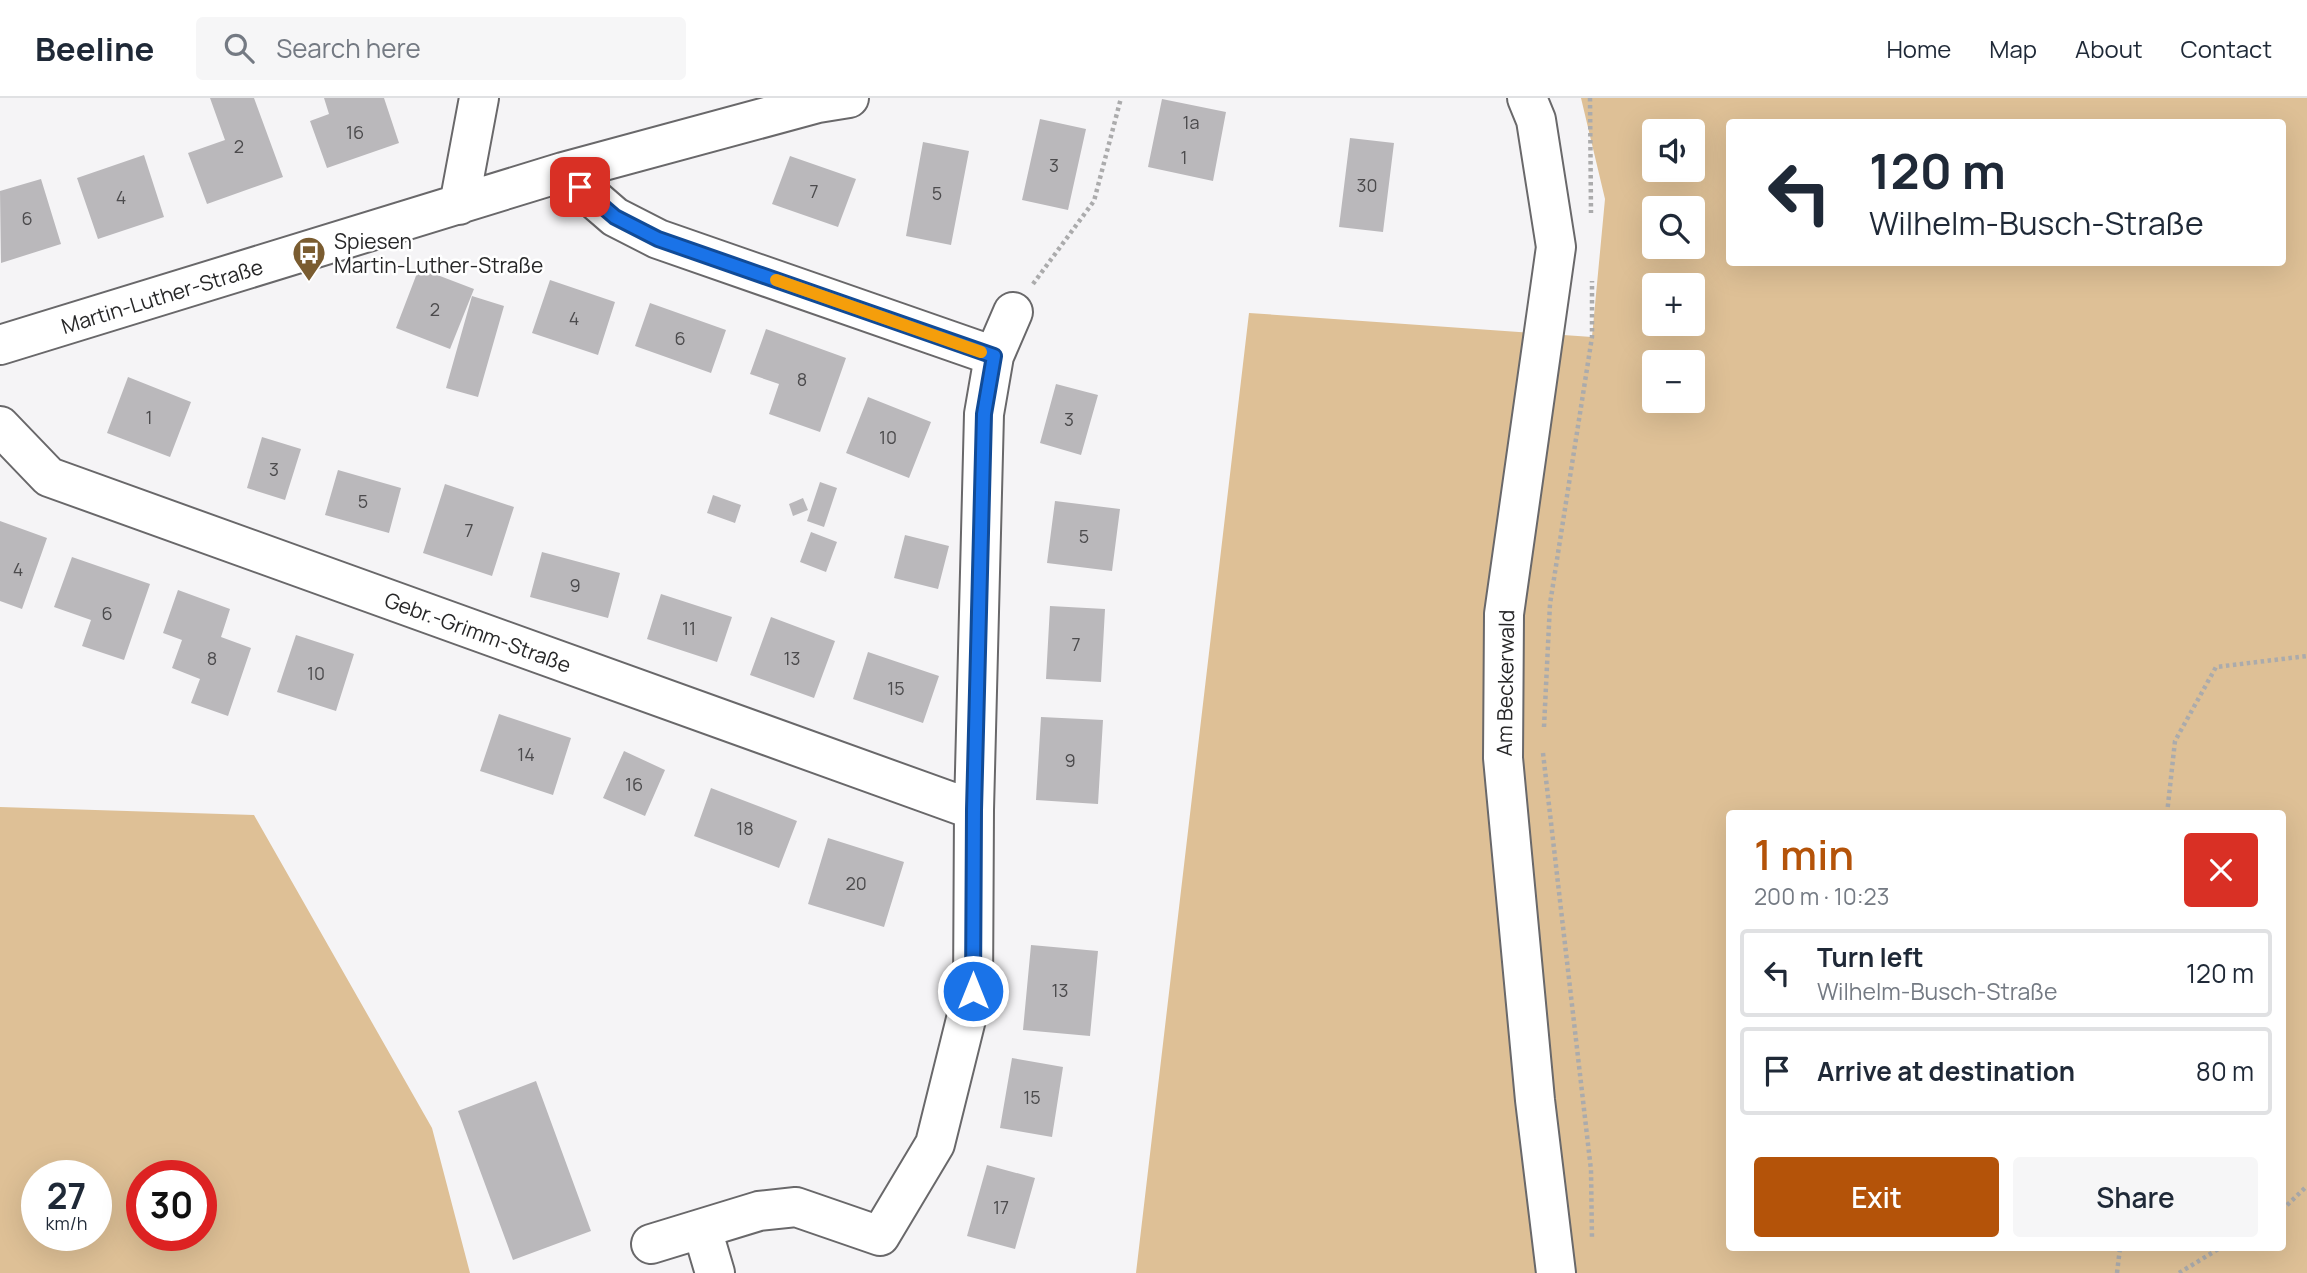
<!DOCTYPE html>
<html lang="en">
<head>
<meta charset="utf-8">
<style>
	:root { --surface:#fff; --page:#f6f6f7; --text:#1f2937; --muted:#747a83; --line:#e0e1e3; --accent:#b45309 }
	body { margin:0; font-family:Manrope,sans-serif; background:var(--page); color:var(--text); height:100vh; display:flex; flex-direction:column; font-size:26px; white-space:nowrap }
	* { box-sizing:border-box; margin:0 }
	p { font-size:23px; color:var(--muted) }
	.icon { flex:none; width:38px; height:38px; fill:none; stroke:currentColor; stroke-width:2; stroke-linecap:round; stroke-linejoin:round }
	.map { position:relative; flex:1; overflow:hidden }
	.side { position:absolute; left:1726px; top:712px; width:560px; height:441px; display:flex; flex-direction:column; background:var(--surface); border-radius:7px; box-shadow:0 7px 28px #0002 }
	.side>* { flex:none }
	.hud { position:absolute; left:1726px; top:21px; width:560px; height:147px; border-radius:7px; box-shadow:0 7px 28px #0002; background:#fff; color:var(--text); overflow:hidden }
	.buttons { position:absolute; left:1642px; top:21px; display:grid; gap:14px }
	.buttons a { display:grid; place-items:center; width:63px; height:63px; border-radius:7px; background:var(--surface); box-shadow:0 7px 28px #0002; font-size:35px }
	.speed { position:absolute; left:21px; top:1062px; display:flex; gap:14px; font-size:35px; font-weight:700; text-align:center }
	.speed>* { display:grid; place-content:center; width:91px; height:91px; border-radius:50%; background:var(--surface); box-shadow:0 7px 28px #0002; line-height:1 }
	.speed small { font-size:18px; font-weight:400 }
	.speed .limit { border:10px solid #d22; background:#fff; color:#111 }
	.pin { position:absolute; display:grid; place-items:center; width:60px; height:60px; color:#fff; margin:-30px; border-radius:14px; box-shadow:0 4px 10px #0006 }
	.me { position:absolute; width:77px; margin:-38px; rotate:0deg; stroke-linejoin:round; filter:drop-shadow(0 0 5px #0008) }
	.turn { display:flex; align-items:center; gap:24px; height:147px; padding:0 28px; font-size:32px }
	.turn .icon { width:91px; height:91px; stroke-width:2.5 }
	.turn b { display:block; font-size:49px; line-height:60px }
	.round { display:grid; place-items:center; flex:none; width:74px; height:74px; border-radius:7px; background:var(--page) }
	.headline { display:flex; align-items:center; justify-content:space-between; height:119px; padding:0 28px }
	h1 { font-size:42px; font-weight:600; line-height:52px; color:var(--accent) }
	.action { display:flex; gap:14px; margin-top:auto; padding:14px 28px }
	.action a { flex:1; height:80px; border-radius:7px; background:var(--accent); color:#fff; font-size:28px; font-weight:600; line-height:80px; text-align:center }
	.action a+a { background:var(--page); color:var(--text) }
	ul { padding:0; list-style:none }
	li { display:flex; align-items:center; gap:21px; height:88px; margin:0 14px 10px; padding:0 14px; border:4px solid var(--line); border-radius:7px }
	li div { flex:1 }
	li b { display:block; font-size:26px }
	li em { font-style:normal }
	header { display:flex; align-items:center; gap:42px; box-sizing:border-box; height:98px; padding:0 35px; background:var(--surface); border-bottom:2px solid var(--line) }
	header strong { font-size:33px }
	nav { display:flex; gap:38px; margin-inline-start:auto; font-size:24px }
	.search { width:490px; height:63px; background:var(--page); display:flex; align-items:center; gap:18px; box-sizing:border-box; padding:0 24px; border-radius:7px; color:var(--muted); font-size:26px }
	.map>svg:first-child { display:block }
</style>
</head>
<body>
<header>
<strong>Beeline</strong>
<div class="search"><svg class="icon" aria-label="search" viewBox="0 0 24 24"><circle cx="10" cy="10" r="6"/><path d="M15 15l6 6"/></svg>Search here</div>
<nav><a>Home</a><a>Map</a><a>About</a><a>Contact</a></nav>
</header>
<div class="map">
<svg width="2307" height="1175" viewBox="0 0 2307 1175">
	<rect width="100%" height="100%" fill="#f5f4f6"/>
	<!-- green -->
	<path fill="#dec096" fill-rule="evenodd" d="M1581 0H2307V1175H1136L1249 215 1592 239 1605 101ZM1729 24H2282V164H1729ZM1654 33H1692V72H1654ZM1654 110H1692V149H1654ZM1654 187H1692V226H1654ZM1654 264H1692V303H1654ZM1729 716H2282V1150H1729Z
		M0 709 254 717 432 1030 470 1175H0ZM37 1078H96V1138H37ZM142 1078H201V1138H142Z"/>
	<!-- building -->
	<path fill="#bab8bb" d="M210 0H254L283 79 207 106 188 55 225 42Z
		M324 0H384L399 45 327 70 310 23 329 16Z
		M1162 1 1226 14 1213 83 1148 69Z
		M1040 21 1086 31 1068 112 1022 102Z
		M1350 40 1394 45 1383 134 1339 129Z
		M923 44 969 53 951 147 906 138Z
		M144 57 164 119 98 141 77 80Z
		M790 58 856 81 838 129 772 106Z
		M41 81 61 146 1 165 0 93Z
		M419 170 474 191 450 251 396 230Z
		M550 182 615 204 598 257 532 235Z
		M472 198 504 208 478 299 446 290Z
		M650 205 726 232 711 275 635 248Z
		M766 231 846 260 820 334 769 316 779 286 750 276Z
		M128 279 191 304 170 359 107 335Z
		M1056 286 1098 297 1081 357 1040 345Z
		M868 299 931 324 909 380 846 355Z
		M262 339 301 351 285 402 247 390Z
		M338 372 401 390 389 435 325 417Z
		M820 384 837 390 824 429 807 423Z
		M445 386 514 409 492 478 423 455Z
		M713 397 741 407 735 425 707 415Z
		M803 400 808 412 793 418 789 406Z
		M1055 403 1120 411 1112 473 1047 465Z
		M0 423 47 440 22 511 0 503Z
		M811 434 837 444 826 474 800 464Z
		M905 437 949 448 938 491 894 480Z
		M542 454 620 475 608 520 530 499Z
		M72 459 150 486 124 562 82 548 91 522 54 509Z
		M178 492 230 511 221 539 251 550 228 618 191 605 200 581 172 570 182 542 163 535Z
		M661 496 732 519 717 564 647 541Z
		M1050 508 1105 511 1101 584 1046 581Z
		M771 519 835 543 814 600 750 577Z
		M296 537 354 556 336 613 277 594Z
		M868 554 939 578 923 625 853 601Z
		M499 616 571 640 553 697 480 673Z
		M1041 619 1103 622 1098 706 1036 702Z
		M624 653 665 672 645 718 603 700Z
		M711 690 797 723 779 770 694 738Z
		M828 740 904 764 884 829 808 806Z
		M1031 847 1098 853 1090 938 1023 932Z
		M1012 960 1063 969 1052 1039 1000 1030Z
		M536 983 591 1133 513 1162 458 1013Z
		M987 1067 1035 1080 1015 1151 967 1138Z"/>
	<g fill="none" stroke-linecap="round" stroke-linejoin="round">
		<defs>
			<path id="minor" d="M1527 0 1536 22 1556 149 1504 516 1503 660 1535 1002 1556 1175
				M563 74 615 119 658 141 994 258
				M459 107 479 0
				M0 247 563 74 818 5 849 0
				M0 328 49 379 974 712
				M702 1131 715 1175
				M651 1146 759 1113 796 1109 880 1138 935 1046 973 893 974 712 984 316 994 258 1013 214"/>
		</defs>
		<!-- minor casing -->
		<use href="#minor" stroke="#69686a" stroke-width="42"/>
		<!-- path -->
		<path stroke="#ababac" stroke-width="4.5" stroke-dasharray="3.5 3.5" stroke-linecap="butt" d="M1590 0 1591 115
			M1033 186 1094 103 1121 0
			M1544 629 1550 506 1592 239V183
			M1543 655 1591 1072 1592 1141
			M2167 716 2175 643 2216 569 2307 558
			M2282 1112 2307 1088
			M2117 1175 2120 1150
			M2179 1175 2220 1150"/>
		<!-- minor -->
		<use href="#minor" stroke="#fff" stroke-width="38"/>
	</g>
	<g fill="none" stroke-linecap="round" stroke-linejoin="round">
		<defs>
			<path id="route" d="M580 89 615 119 658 141 994 258 984 316 974 712 973 893"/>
		</defs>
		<!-- route casing -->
		<use href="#route" stroke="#114b97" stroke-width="18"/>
		<!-- route -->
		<use href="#route" stroke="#1a73e8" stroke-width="12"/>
		<!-- slow -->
		<path stroke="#f59e0b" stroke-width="12" d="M776 182 981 254"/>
	</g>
	<!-- icons -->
	<defs>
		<symbol id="bus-pin" viewBox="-11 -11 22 30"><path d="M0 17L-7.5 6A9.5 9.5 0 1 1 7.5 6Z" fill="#7a5c30" stroke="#fff"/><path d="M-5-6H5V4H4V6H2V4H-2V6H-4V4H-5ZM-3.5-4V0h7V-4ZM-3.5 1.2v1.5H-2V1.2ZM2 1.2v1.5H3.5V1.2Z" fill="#fff"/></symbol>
	</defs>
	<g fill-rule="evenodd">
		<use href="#bus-pin" x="290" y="136" width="38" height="52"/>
	</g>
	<g text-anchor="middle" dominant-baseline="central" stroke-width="5" stroke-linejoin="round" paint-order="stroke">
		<!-- number labels -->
		<g font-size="18" fill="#4c4b4d">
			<text x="1191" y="24">1a</text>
			<text x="355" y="34">16</text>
			<text x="239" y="48">2</text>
			<text x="1184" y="59">1</text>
			<text x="1054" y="67">3</text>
			<text x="1367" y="87">30</text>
			<text x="814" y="93">7</text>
			<text x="937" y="95">5</text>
			<text x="121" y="99">4</text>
			<text x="27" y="120">6</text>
			<text x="435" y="211">2</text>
			<text x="574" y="220">4</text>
			<text x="680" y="240">6</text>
			<text x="802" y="281">8</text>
			<text x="149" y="319">1</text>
			<text x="1069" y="321">3</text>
			<text x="888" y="339">10</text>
			<text x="274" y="371">3</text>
			<text x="363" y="403">5</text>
			<text x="469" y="432">7</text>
			<text x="1084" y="438">5</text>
			<text x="18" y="471">4</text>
			<text x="575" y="487">9</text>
			<text x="107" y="515">6</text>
			<text x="689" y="530">11</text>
			<text x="1076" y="546">7</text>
			<text x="212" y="560">8</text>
			<text x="792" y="560">13</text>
			<text x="316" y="575">10</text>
			<text x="896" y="590">15</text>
			<text x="526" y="656">14</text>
			<text x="1070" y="662">9</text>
			<text x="634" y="686">16</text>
			<text x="745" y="730">18</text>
			<text x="856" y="785">20</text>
			<text x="1060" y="892">13</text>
			<text x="1032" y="999">15</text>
			<text x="1001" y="1109">17</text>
		</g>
		<!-- poi labels -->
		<g font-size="21" fill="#272728" stroke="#fff" text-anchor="start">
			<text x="334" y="143">Spiesen<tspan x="334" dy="24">Martin-Luther-Straße</tspan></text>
		</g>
		<!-- street labels -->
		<g font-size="21" fill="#272728" stroke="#fff">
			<text transform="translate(162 198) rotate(-17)">Martin-Luther-Straße</text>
			<text transform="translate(478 534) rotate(20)">Gebr.-Grimm-Straße</text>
			<text transform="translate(1505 585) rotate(-89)">Am Beckerwald</text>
		</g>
	</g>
</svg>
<div class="buttons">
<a><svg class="icon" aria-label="sound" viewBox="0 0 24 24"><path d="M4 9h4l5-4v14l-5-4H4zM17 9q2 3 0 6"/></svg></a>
<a><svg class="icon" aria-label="search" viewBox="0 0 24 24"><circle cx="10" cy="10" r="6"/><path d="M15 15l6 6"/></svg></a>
<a>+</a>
<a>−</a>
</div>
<div class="speed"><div>27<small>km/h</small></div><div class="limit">30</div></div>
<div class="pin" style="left:580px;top:89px;background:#d93025"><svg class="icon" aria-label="arrive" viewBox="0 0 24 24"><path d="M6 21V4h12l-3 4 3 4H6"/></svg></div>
<svg class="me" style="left:973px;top:893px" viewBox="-20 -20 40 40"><circle r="17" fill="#1a73e8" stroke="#fff" stroke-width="3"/><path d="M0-11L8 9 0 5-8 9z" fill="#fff"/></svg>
<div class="hud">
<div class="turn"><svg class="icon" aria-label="left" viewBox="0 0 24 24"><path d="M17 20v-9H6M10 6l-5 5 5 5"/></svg><div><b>120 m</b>Wilhelm-Busch-Straße</div></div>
</div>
<section class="side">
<div class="headline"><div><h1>1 min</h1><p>200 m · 10:23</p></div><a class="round" style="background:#d93025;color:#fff"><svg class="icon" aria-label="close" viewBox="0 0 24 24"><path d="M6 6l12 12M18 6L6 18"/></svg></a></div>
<ul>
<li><svg class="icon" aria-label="left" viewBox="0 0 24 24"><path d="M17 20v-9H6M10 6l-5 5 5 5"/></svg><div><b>Turn left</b><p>Wilhelm-Busch-Straße</p></div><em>120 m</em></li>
<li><svg class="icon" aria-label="arrive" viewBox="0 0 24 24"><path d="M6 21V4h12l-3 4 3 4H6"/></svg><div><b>Arrive at destination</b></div><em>80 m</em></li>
</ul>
<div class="action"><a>Exit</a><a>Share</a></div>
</section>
</div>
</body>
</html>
